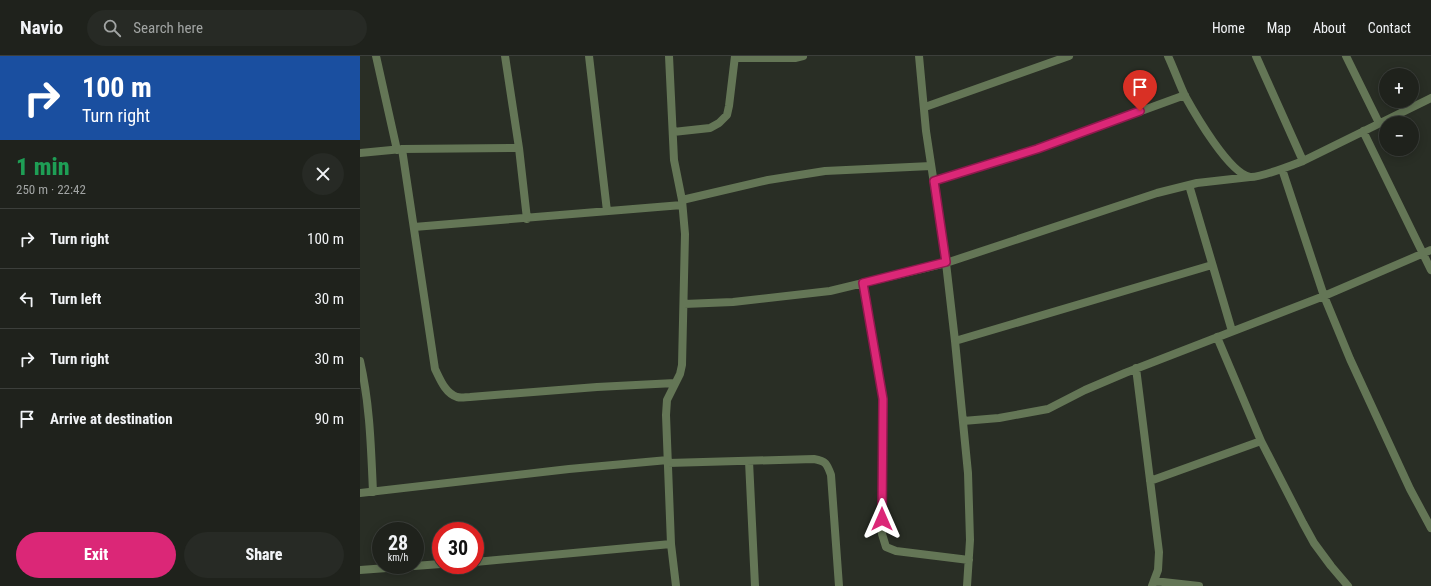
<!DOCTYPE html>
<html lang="en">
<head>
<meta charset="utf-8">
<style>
	:root { --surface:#1f221c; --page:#272a25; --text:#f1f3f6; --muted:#a1a4a3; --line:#3c3f3b; --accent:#db2777 }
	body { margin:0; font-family:"Roboto Condensed",sans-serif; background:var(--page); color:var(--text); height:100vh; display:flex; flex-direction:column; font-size:15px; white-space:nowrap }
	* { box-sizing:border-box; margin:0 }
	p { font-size:13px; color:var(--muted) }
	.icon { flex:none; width:22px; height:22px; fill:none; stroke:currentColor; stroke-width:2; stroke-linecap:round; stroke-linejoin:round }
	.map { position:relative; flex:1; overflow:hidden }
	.drawer { display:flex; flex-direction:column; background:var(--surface); width:360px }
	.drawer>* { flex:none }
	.banner { background:#1a4fa0; color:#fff; overflow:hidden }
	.controls { position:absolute; left:1019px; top:12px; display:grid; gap:8px }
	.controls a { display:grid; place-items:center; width:40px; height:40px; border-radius:50%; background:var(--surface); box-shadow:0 2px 10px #0003,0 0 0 1px var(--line); font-size:20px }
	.speed { position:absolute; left:12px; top:466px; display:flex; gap:8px; font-size:20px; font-weight:700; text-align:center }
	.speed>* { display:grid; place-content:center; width:52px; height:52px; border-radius:50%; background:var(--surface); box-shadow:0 2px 10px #0003,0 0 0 1px var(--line); line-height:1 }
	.speed small { font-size:10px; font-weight:400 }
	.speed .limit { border:6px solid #d22; background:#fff; color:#111 }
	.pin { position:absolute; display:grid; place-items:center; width:34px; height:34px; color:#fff; margin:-41px -17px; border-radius:50% 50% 50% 0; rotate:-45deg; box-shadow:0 0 4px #0007 }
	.pin .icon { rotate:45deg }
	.me { position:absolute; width:44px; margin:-22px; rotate:0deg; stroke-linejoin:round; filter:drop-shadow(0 0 3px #0008) }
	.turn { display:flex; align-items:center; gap:14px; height:84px; padding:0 16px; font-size:18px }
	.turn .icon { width:52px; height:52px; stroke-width:2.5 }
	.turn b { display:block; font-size:28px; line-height:34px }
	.round { display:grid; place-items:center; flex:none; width:42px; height:42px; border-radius:21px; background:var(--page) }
	.head { display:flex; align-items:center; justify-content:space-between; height:68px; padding:0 16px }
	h1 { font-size:24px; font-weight:800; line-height:30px; color:#1e9e55 }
	.cta { display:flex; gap:8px; margin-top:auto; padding:8px 16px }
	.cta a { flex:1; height:46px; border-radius:24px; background:var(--accent); color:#fff; font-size:16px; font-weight:800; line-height:46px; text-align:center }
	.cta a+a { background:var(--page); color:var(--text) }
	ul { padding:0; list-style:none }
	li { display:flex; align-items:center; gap:12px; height:60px; padding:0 16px; border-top:1px solid var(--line) }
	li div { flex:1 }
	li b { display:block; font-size:15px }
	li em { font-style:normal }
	header { display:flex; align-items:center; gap:24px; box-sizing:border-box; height:56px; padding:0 20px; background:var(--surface); border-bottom:1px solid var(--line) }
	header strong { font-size:19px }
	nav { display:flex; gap:22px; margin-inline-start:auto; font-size:14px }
	.search { width:280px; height:36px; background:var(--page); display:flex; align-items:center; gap:10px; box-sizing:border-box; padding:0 14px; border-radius:22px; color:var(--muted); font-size:15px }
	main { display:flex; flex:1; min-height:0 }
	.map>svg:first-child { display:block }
</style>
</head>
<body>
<header>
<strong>Navio</strong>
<div class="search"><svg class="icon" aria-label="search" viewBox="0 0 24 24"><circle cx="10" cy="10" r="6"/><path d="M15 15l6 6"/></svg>Search here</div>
<nav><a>Home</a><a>Map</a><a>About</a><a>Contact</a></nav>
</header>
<main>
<section class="drawer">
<div class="banner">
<div class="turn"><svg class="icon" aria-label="right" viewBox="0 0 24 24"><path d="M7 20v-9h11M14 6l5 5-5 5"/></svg><div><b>100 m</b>Turn right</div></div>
</div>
<div class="head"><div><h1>1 min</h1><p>250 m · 22:42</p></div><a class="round"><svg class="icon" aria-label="close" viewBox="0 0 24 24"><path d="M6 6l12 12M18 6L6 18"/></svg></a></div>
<ul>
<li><svg class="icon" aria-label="right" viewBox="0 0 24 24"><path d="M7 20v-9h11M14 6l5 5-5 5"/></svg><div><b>Turn right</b></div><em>100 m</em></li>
<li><svg class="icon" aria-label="left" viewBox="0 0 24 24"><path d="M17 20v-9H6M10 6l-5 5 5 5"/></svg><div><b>Turn left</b></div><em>30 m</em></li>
<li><svg class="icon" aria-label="right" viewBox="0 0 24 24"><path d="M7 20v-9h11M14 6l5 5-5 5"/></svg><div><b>Turn right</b></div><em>30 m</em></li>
<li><svg class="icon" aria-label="arrive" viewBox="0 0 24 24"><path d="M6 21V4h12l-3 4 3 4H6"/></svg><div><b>Arrive at destination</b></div><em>90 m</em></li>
</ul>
<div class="cta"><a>Exit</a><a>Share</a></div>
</section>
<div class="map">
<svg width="1071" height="530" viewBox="0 0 1071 530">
	<rect width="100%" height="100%" fill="#292e25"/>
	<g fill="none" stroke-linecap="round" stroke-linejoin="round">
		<!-- minor -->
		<path stroke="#647656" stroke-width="8" d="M16 0 37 94
			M145 0 159 92 167 163
			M229 0 247 155
			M309 0 314 104 322 144 325 178 322 309 320 318 307 344 306 359 311 488 316 530
			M559 0 566 75 586 207 595 285 608 417 610 484 607 530
			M808 0C814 13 819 27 825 40 835 58 869 117 890 121 900 122 932 109 943 105L1071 42
			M896 0 943 105
			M986 0 1019 67
			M375 2H435L443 0
			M565 51 709 0
			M1003 75 1071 214
			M313 76 350 72 359 67 367 59 369 50 375 0
			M42 93 75 313C80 323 85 337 97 341 101 342 106 341 110 341L237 331 315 327
			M0 97 42 93 159 92
			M922 113 964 240 990 303 1050 433 1071 472
			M574 125 677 93 825 39
			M829 129 872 275
			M322 144 408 124 465 115 571 110
			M54 171 322 149
			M503 227 523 343 522 478 526 491 536 495 609 504
			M324 248 373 246 470 235 586 207 797 137 837 127 890 121
			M857 281 901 385 943 467 954 487 971 510 988 530
			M595 285 852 209
			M0 305C10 348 11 392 13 436
			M776 312 799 496 798 514 792 530
			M603 365 639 362 688 353 725 334 765 317 964 240 1071 194
			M389 405 395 530
			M308 407 454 403C466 405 467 408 471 419L479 530
			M790 425 901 385
			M0 437 209 413 308 404
			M115 506 311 488
			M0 514 81 508
			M794 525 839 530"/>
	</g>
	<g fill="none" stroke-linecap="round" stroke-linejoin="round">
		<defs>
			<path id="route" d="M522 463 523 343 503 227 586 206 574 125 677 93 780 55"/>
		</defs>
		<!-- route casing -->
		<use href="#route" stroke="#8e194d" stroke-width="10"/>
		<!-- route -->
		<use href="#route" stroke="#db2777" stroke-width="7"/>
	</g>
</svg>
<div class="controls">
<a>+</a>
<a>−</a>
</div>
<div class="speed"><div>28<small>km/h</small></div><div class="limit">30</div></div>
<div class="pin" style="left:780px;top:55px;background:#d93025"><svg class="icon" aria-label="arrive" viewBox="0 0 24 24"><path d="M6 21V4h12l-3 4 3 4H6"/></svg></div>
<svg class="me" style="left:522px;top:463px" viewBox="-20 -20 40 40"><path d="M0-17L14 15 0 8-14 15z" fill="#db2777" stroke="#fff" stroke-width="4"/></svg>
</div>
</main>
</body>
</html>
